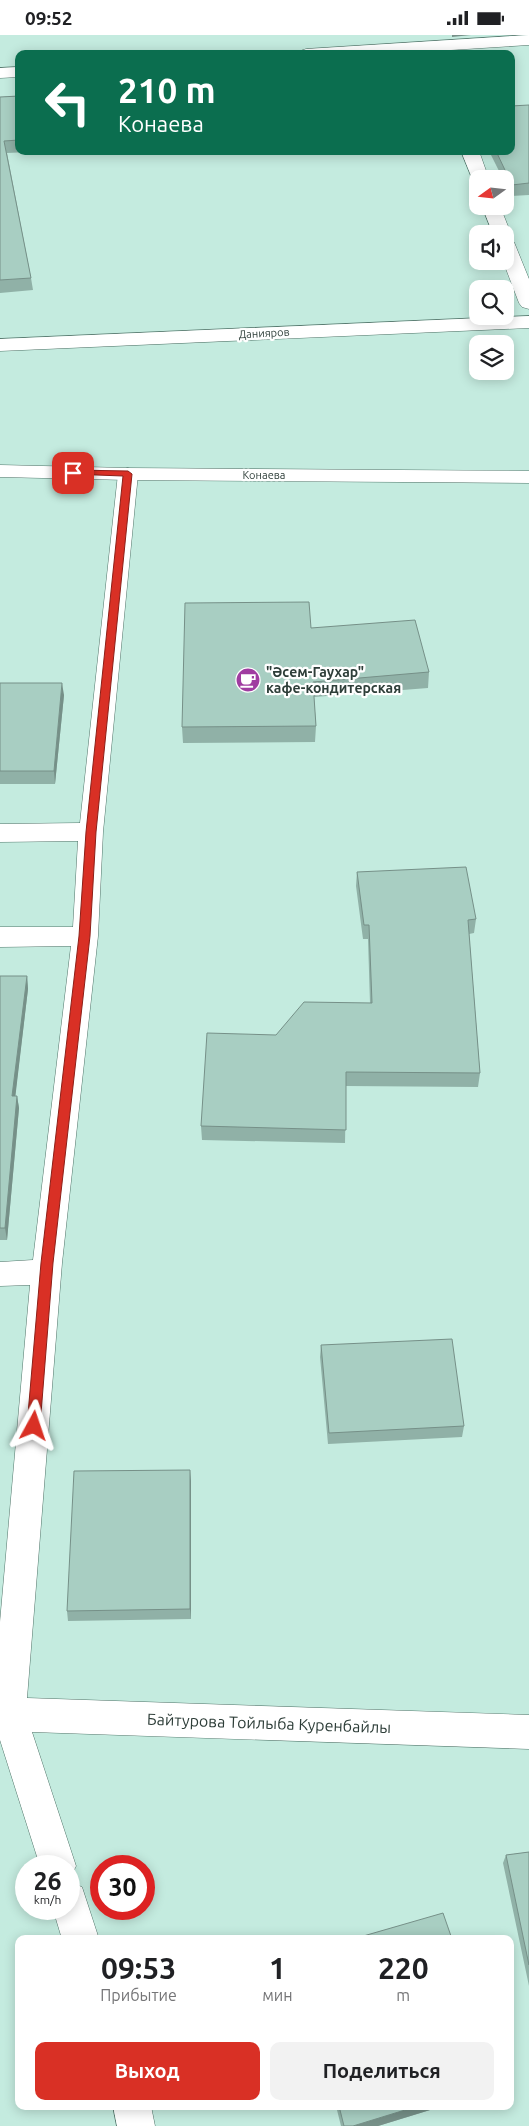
<!DOCTYPE html>
<html lang="ru">
<head>
<meta charset="utf-8">
<style>
	:root { --surface:#fff; --page:#f2f2f2; --text:#202124; --muted:#757577; --accent:#d93025 }
	body { margin:0; font-family:Ubuntu,sans-serif; background:var(--page); color:var(--text); height:100vh; display:flex; flex-direction:column; font-size:19px; white-space:nowrap }
	* { box-sizing:border-box; margin:0 }
	p { font-size:16px; color:var(--muted) }
	.icon { flex:none; width:28px; height:28px; fill:none; stroke:currentColor; stroke-width:2; stroke-linecap:round; stroke-linejoin:round }
	.map { position:relative; flex:1; overflow:hidden }
	.sheet { position:absolute; left:15px; top:1900px; width:499px; height:175px; display:flex; flex-direction:column; background:var(--surface); border-radius:10px; box-shadow:0 2px 12px #0003 }
	.sheet>* { flex:none }
	.banner { position:absolute; left:15px; top:15px; width:500px; height:105px; border-radius:10px; box-shadow:0 2px 12px #0003; background:#0b6e4f; color:#fff; overflow:hidden }
	.needle { width:32px; rotate:255deg }
	.tools { position:absolute; left:469px; top:135px; display:grid; gap:10px }
	.tools a { display:grid; place-items:center; width:45px; height:45px; border-radius:10px; background:var(--surface); box-shadow:0 2px 12px #0003; font-size:25px }
	.speed { position:absolute; left:15px; top:1820px; display:flex; gap:10px; font-size:25px; font-weight:700; text-align:center }
	.speed>* { display:grid; place-content:center; width:65px; height:65px; border-radius:50%; background:var(--surface); box-shadow:0 2px 12px #0003; line-height:1 }
	.speed small { font-size:12px; font-weight:400 }
	.speed .limit { border:8px solid #d22; background:#fff; color:#111 }
	.pin { position:absolute; display:grid; place-items:center; width:42px; height:42px; color:#fff; margin:-21px; border-radius:10px; box-shadow:0 2px 8px #0006 }
	.me { position:absolute; width:55px; margin:-28px; rotate:5deg; stroke-linejoin:round; filter:drop-shadow(0 0 4px #0008) }
	.turn { display:flex; align-items:center; gap:18px; height:105px; padding:0 20px; font-size:22px }
	.turn .icon { width:65px; height:65px; stroke-width:2.5 }
	.turn b { display:block; font-size:35px; line-height:42px }
	.eta { display:flex; justify-content:space-evenly; align-items:center; height:85px; text-align:center }
	.eta b { font-size:30px; font-weight:600; line-height:35px }
	.action { display:flex; gap:10px; margin-top:auto; padding:10px 20px }
	.action a { flex:1; height:58px; border-radius:10px; background:var(--accent); color:#fff; font-size:20px; font-weight:600; line-height:58px; text-align:center }
	.action a+a { background:var(--page); color:var(--text) }
	.status { display:flex; justify-content:space-between; align-items:center; height:35px; padding:0 25px; background:var(--surface); direction:ltr }
	.status svg { height:14px; fill:currentColor }
	.map>svg:first-child { display:block }
</style>
</head>
<body>
<div class="status"><b>09:52</b><svg viewBox="0 0 49 12"><path d="M0 12V9h3v3zM5 12V6h3v6zM10 12V3h3v9zM15 12V0h3v12zM26 1h20v11H26zM47 4h2v5h-2z"/></svg></div>
<div class="map">
<svg width="529" height="2091" viewBox="0 0 529 2091">
	<rect width="100%" height="100%" fill="#c4ebdf"/>
	<g fill="none" stroke-linecap="round" stroke-linejoin="round">
		<defs>
			<path id="minor" d="M529 0V10L388 19H298L300 16 306 14Z
				M19 32V42L0 43V33Z
				M461 116H479L489 144H478V149L474 148Z
				M482 171H500L511 199 509 202 514 207 529 244V274L522 272 519 268 503 226H505V199H493Z
				M529 281V293L0 316V304Z
				M128 433 135 435 138 439 103 797 98 901 62 1228 27 1663 529 1680V1714L32 1697 76 1831 69 1845V1831H40L0 1705V1587L30 1250 0 1251V1227L33 1225 71 911 0 912V892H73L78 806 0 807V789L80 788 118 439 121 435Z
				M69 1847 82 1852 99 1904H62L53 1874H69Z
				M113 2071H151L155 2091H117Z"/>
			<path id="major" d="M0 430 128 433 529 436V448L128 445 0 442Z"/>
		</defs>
		<!-- minor casing -->
		<use href="#minor" stroke="#517469" stroke-width="1"/>
		<!-- major casing -->
		<use href="#major" stroke="#517469" stroke-width="1"/>
		<!-- minor -->
		<use href="#minor" fill="#fff" fill-rule="evenodd"/>
		<!-- major -->
		<use href="#major" fill="#fff" fill-rule="evenodd"/>
	</g>
	<!-- wall -->
	<path fill="#90b1a7" d="M19 61V116L29 117 7 118 31 243 33 255 0 258V62Z
		M529 70V160L511 161 505 149V144H503L489 116H511Z
		M311 593 429 637 428 653 314 662 316 691 315 707 183 708 182 692Z
		M0 648 64 660 55 749H0Z
		M357 837 476 884 474 898 469 899 480 1038 478 1052 346 1051 345 1108 202 1105 201 1091 276 1000 370 968 368 904H363L356 851Z
		M0 941H27L28 954 15 1061H17L19 1073 7 1205H0Z
		M321 1310 464 1391 462 1402 328 1409 320 1322Z
		M191 1446V1584L68 1586 67 1576Z
		M529 1817V1951L503 1828 506 1820Z
		M336 2071H443L378 2091H341Z"/>
	<!-- shaded-wall -->
	<path fill="#769088" d="M452 0H471L452 2Z
		M62 648 64 660 55 749 54 736Z
		M27 941 28 954 14 1073 12 1061Z
		M17 1061 19 1073 7 1205 5 1193Z
		M190 1435 191 1446V1584L190 1574Z
		M418 2071H443L378 2091H353Z"/>
	<!-- building -->
	<path fill="#a8cec2" stroke="#769088" d="M19 61V105L4 106 31 243 0 245V62Z
		M529 70V148L512 150 496 116H511V71Z
		M309 567 311 593 415 585 429 637 313 647 316 691 182 692 185 568Z
		M0 648H62L54 736H0Z
		M466 832 476 884 468 885 480 1038 346 1037V1095L201 1091 207 998 276 1000 304 967 372 968 369 890H364L357 837Z
		M0 941H27L12 1061H17L5 1193H0Z
		M452 1304 464 1391 329 1398 321 1310Z
		M190 1435V1574L67 1576 74 1436Z
		M529 1817V1930L506 1820Z
		M443 1878 452 1904H353Z
		M339 2071H418L353 2091H344Z"/>
	<!-- route -->
	<path fill="#d93025" stroke="#8d1f18" d="M73 435 128 436 132 439 96 797 90 901 53 1228 40 1391 38 1395 34 1396 29 1395 27 1391 41 1228 79 901 86 797 123 441 70 439 69 438Z"/>
	<!-- icons -->
	<defs>
		<symbol id="cafe-disc" viewBox="-11 -11 22 22"><circle r="9.5" fill="#a03ca1" stroke="#fff"/><path d="M-5.5-4.5H6V0H3Q3 3.5 0 3.5H-2.5Q-5.5 3.5-5.5 0ZM3-3.2v2h1.7v-2ZM-6 4.5H4V6H-6Z" fill="#fff"/></symbol>
	</defs>
	<g fill-rule="evenodd">
		<use href="#cafe-disc" x="234" y="631" width="28" height="28"/>
	</g>
	<g text-anchor="middle" dominant-baseline="central" stroke-width="4.5" stroke-linejoin="round" paint-order="stroke">
		<!-- far-street labels -->
		<g font-size="11" fill="#2e3e39" stroke="#fff">
			<text transform="translate(264 298) rotate(-3)">Данияров</text>
			<text x="264" y="440">Конаева</text>
		</g>
		<!-- poi labels -->
		<g font-size="14" font-weight="bold" fill="#2e3e39" stroke="#fff" text-anchor="start">
			<text x="266" y="637">"Әсем-Гаухар"<tspan x="266" dy="16">кафе-кондитерская</tspan></text>
		</g>
		<!-- near-street labels -->
		<g font-size="16" fill="#2e3e39" stroke="#fff">
			<text transform="translate(269 1688) rotate(2)">Байтурова Тойлыба Куренбайлы</text>
		</g>
	</g>
</svg>
<div class="tools">
<a><svg class="needle" viewBox="-14 -14 28 28"><path d="M0-13l5 13h-10z" fill="#e53935"/><path d="M0 13l5-13h-10z" fill="#757577"/></svg></a>
<a><svg class="icon" aria-label="sound" viewBox="0 0 24 24"><path d="M4 9h4l5-4v14l-5-4H4zM17 9q2 3 0 6"/></svg></a>
<a><svg class="icon" aria-label="search" viewBox="0 0 24 24"><circle cx="10" cy="10" r="6"/><path d="M15 15l6 6"/></svg></a>
<a><svg class="icon" aria-label="layers" viewBox="0 0 24 24"><path d="M12 4l9 5-9 5-9-5zM3 14l9 5 9-5"/></svg></a>
</div>
<div class="speed"><div>26<small>km/h</small></div><div class="limit">30</div></div>
<div class="pin" style="left:73px;top:438px;background:#d93025"><svg class="icon" aria-label="arrive" viewBox="0 0 24 24"><path d="M6 21V4h12l-3 4 3 4H6"/></svg></div>
<svg class="me" style="left:34px;top:1391px" viewBox="-20 -20 40 40"><path d="M0-17L14 15 0 8-14 15z" fill="#d93025" stroke="#fff" stroke-width="4"/></svg>
<div class="banner">
<div class="turn"><svg class="icon" aria-label="left" viewBox="0 0 24 24"><path d="M17 20v-9H6M10 6l-5 5 5 5"/></svg><div><b>210 m</b>Конаева</div></div>
</div>
<section class="sheet">
<div class="eta">
<div><b>09:53</b><p>Прибытие</p></div>
<div><b>1</b><p>мин</p></div>
<div><b>220</b><p>m</p></div>
</div>
<div class="action"><a>Выход</a><a>Поделиться</a></div>
</section>
</div>
</body>
</html>
